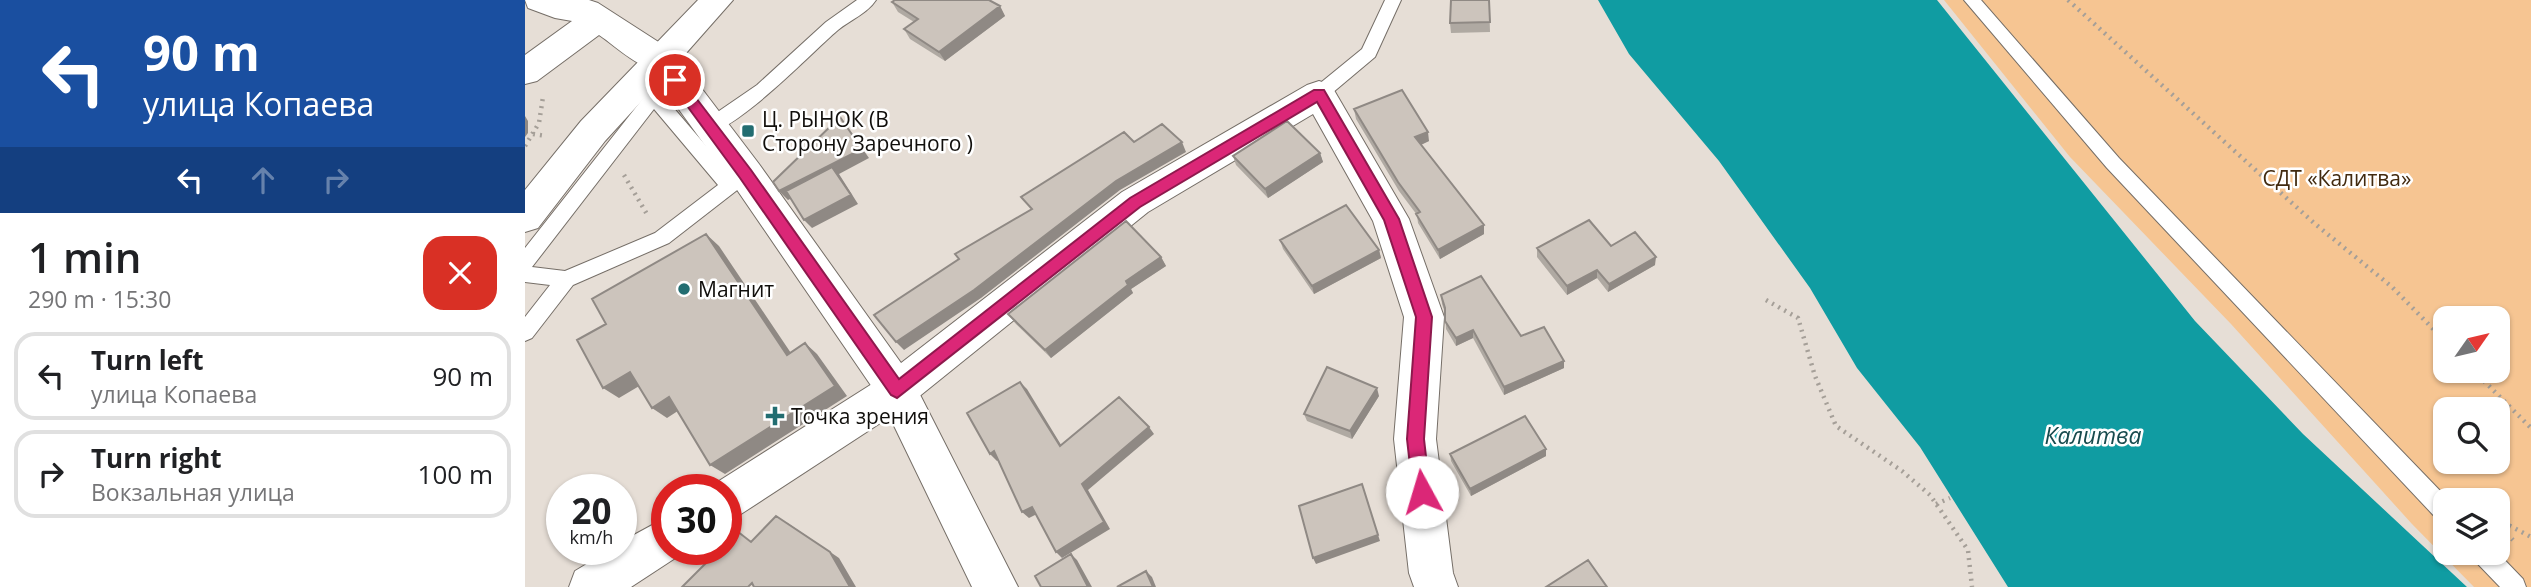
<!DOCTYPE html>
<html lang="en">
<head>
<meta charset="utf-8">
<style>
	:root { --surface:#fff; --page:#f6f6f6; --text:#202124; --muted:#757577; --line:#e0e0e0 }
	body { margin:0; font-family:"Open Sans",sans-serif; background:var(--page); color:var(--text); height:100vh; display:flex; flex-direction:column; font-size:26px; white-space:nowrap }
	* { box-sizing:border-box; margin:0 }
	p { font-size:23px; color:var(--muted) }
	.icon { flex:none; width:38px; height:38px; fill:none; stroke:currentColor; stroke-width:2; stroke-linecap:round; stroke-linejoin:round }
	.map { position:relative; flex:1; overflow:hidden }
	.panel { display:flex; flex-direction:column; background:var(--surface); width:525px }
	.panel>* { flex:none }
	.banner { background:#1a4fa0; color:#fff; overflow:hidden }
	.needle { width:46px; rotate:56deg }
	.fabs { position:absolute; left:1908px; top:306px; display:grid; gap:14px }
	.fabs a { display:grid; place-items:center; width:77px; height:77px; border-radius:14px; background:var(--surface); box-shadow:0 2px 5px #0004; font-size:35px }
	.speed { position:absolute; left:21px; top:474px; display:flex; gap:14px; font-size:35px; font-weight:700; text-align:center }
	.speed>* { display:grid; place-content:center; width:91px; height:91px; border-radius:50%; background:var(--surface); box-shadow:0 2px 5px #0004; line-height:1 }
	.speed small { font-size:18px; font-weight:400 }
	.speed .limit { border:10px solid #d22; background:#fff; color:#111 }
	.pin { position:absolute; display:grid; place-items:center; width:60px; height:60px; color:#fff; margin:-30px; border:4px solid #fff; border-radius:50%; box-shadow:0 2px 7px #0007 }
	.me { position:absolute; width:77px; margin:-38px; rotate:354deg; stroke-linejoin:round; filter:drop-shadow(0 0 5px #0008) }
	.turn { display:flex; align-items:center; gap:24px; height:147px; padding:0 28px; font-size:32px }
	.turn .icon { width:91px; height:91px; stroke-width:2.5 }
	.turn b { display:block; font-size:49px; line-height:60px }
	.lanes { display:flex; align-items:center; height:66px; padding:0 28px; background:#0003; justify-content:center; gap:35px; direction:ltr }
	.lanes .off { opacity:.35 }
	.round { display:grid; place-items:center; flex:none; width:74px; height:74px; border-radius:21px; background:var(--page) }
	.summary { display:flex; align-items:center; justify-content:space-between; height:119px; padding:0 28px }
	h1 { font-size:42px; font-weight:600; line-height:52px }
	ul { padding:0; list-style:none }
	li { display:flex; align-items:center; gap:21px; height:88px; margin:0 14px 10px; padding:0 14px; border:4px solid var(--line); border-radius:21px }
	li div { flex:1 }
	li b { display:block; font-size:26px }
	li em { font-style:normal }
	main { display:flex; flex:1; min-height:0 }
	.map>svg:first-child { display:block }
</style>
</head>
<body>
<main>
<section class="panel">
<div class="banner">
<div class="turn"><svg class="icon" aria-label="left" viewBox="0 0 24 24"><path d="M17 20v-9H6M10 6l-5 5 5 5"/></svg><div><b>90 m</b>улица Копаева</div></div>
<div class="lanes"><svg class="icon" aria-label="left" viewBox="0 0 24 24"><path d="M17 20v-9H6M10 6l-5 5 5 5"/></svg><svg class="icon off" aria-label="ahead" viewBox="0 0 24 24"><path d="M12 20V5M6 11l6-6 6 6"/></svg><svg class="icon off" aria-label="right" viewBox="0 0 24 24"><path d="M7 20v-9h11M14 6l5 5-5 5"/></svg></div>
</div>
<div class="summary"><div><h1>1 min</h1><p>290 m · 15:30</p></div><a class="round" style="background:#d93025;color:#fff"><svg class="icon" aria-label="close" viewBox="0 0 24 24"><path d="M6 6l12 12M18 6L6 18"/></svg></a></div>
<ul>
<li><svg class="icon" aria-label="left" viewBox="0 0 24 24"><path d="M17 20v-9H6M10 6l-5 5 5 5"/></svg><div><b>Turn left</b><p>улица Копаева</p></div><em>90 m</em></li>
<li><svg class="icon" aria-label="right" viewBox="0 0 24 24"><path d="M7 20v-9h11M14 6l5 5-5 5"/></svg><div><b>Turn right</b><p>Вокзальная улица</p></div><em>100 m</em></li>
</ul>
</section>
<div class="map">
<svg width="2006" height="587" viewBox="0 0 2006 587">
	<rect width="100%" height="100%" fill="#e6ded6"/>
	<!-- green -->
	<path fill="#f6c592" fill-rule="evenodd" d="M1419 0H2006V587H1949L1887 524 1706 324 1545 157ZM1920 318H1972V371H1920ZM1920 410H1972V462H1920ZM1920 500H1972V553H1920Z"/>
	<!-- water -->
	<path fill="#109ca2" d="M1073 0H1412L1670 321 1778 434 1942 587H1483L1395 447 1332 368 1285 288 1194 161 1104 54Z"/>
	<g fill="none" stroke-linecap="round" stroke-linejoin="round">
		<defs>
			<path id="lane" d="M332 0H351C343 13 325 20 313 30 291 48 204 140 178 132L175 127 178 122 232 85 301 22Z
				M860 0H876L850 57 800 99H788L785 94 788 89 837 49Z
				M1439 0H1456L1594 158 1924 500H1920V522L1912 519 1582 168Z
				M129 91 135 92 206 175 214 172 220 174 223 179 220 184 144 243 48 285 7 338 0 341V317L25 285 0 282V248L123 92ZM129 109 193 185 130 233 40 271 7 267Z
				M1972 552 1998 579 2001 587H1975L1950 561 1947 553Z"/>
			<path id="street" d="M0 0H64L73 3 149 52 154 61 149 70C122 78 95 49 74 35L12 81 0 84V55L47 21 30 18 3 8Z
				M794 81 806 85 884 219 919 317 911 439 928 573 933 587H889L884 573 869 439 879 317 848 221 788 114 623 212 386 403 216 514 201 520V490H184L186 486 358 377 597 192 782 85Z
				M142 517V550H159L158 553 106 587H44L50 571 85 550H96V542Z"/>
			<path id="secondary" d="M173 0H208L155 60 234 164 386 377 493 587H447L358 403 208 184 134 82 80 141 13 228 0 232V190L56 121Z"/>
		</defs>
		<!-- lane casing -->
		<use href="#lane" stroke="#756e67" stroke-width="2"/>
		<!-- street casing -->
		<use href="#street" stroke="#756e67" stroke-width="2"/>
		<!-- secondary casing -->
		<use href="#secondary" stroke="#756e67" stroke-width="2"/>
		<!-- path -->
		<path stroke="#a59f98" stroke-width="4.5" stroke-dasharray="2 5" stroke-linecap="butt" d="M1543 0 1789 223 1867 287 1920 341
			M8 134 21 136
			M0 146 14 123 18 97
			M99 175 123 216
			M1241 300 1273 318 1290 376 1311 426 1377 471 1405 495 1443 550 1447 587
			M1949 371 2006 428
			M1940 491 1949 500
			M1411 504 1425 498
			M1972 519 2006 537
			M1972 524 1988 540"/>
		<!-- lane -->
		<use href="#lane" fill="#fff" fill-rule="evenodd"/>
		<!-- street -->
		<use href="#street" fill="#fff" fill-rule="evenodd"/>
		<!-- secondary -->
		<use href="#secondary" fill="#fff" fill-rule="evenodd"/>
	</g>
	<!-- wall -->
	<path fill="#afa9a2" d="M964 0 965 32 926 33 925 23Z
		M367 2 475 6 480 16 420 61 385 39 379 29 389 22 373 12Z
		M829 109 904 141 896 145 959 234 915 259 893 223 892 215 874 191 831 119Z
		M795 153 798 162 743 198 711 165 708 156Z
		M755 240 854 250 856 258 789 294 758 249Z
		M1086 246 1130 265 1083 292 1072 278 1042 295 1012 257V248Z
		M636 257 641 266 606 289 608 293 526 358 490 323 483 314Z
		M916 295 996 336 1039 361V368L979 395 948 338 931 346 921 329 920 313 917 304Z
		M854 396 827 439 782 421 779 414Z
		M1021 449V456L946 496 926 461 925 454Z"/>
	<!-- shaded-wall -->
	<path fill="#8f8984" d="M475 6 480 16 420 61 414 52Z
		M0 116 3 121V133L0 137Z
		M315 117 344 158 314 174 333 204 287 228 279 220 312 175 263 200 254 191Z
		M903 132 904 141 891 147 890 137Z
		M657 142 661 152 595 190 456 298 379 350 371 342 591 181Z
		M795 153 798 162 743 198 740 189Z
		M959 225V234L915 259 913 250Z
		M181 234 194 246 274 365 262 355Z
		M854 250 856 258 789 294 787 286Z
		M636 257 641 266 606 289 608 293 526 358 520 350 601 281Z
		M1131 257 1130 265 1083 292 1084 284Z
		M1072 270V278L1042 295V286Z
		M948 330V338L931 346V338Z
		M280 343 292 354 322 396 200 474 185 465Z
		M1039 361V368L979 395V387Z
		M105 372 121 382 94 398 78 388Z
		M495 382 502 389 541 453 535 446Z
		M852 388 854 396 827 439 825 431Z
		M144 397 159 407 142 418 127 408Z
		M624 427 629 434 563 490 585 529 537 558 531 552 557 484Z
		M1021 449V456L946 496 945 489Z
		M469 451 476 458 472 461 465 454Z
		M837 484 855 541 791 564 788 558Z
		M507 507 514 513 504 518 497 512Z
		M261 522 314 558 331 587H325Z
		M546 554 552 560 567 587H563Z
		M621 571 627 577 631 587H628Z"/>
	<!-- building -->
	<path fill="#ccc4bc" stroke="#8f8984" stroke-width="2" d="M370 0H464L475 6 414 52 379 29 393 19 367 2Z
		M926 0H964L965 22 925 23Z
		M877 90 903 132 890 137 959 225 913 250 891 214 895 212 873 182 829 109Z
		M315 117 337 149 254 191 248 182Z
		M762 121 795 153 740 189 708 156Z
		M637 124 657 142 591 181 449 290 371 342 349 315 434 259 430 254 507 209 496 197 599 132 609 142Z
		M307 167 326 195 279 220 261 191Z
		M821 205 854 250 787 286 755 240Z
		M1064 220 1086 246 1110 232 1131 257 1084 284 1072 270 1042 286 1012 248Z
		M601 221 636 257 601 281 603 285 520 350 483 314Z
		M181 234 262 355 280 343 310 386 185 465 144 397 127 408 105 372 78 388 52 340 81 324 67 299Z
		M956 276 996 336 1019 327 1039 361 979 387 948 330 931 338 920 321V308L916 295Z
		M802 367 852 388 825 431 779 414Z
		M495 382 535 446 594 397 624 427 557 484 579 522 531 552 507 507 497 512 469 451 465 454 442 413Z
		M1000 416 1021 449 945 489 925 454Z
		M837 484 853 535 788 558 774 506Z
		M251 516 305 552 325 587H229L227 583 223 587H157L194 550H201V542L212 531 226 542Z
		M546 554 563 587H516L510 576Z
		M1063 560 1082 587H1021Z
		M621 571 628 587H592Z"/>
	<!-- route -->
	<path fill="#db2777" stroke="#8e194d" stroke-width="2" d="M150 75 155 77 226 170 374 379 605 198 789 90H799L874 219 907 317 899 439 905 492 903 498 897 501 890 498 888 492 882 439 891 317 859 220 792 102 615 207 372 398 366 395 215 178 146 84V77Z"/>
	<!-- markers -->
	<g fill="#226d71" stroke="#fff" stroke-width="2.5">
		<rect x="216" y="124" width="14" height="14" rx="3.5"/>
		<circle cx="159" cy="289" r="7"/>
		<path d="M246.5 405.5h7v7h7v7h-7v7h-7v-7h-7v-7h7z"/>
	</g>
	<g text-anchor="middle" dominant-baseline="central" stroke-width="5" stroke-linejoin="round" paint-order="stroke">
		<!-- poi labels -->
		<g font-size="21" fill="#110f0c" stroke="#fff" text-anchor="start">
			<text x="237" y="119">Ц. РЫНОК (В<tspan x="237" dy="24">Сторону Заречного )</tspan></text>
			<text x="173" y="289">Магнит</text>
			<text x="266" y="416">Точка зрения</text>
		</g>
		<!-- park labels -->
		<g font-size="21" fill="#422a0f" stroke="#fff">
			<text x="1812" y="178">СДТ «Калитва»</text>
		</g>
		<!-- water labels -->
		<g font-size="23" font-style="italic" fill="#174b4e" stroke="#fff">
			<text x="1568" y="435">Калитва</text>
		</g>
	</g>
</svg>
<div class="fabs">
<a><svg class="needle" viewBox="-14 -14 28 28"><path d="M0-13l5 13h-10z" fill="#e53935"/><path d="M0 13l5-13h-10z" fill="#757577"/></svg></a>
<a><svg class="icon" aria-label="search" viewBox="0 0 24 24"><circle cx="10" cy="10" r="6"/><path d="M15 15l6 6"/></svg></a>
<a><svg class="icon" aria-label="layers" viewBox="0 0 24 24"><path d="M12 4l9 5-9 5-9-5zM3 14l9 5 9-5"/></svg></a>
</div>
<div class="speed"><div>20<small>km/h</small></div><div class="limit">30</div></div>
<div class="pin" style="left:150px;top:80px;background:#d93025"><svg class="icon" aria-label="arrive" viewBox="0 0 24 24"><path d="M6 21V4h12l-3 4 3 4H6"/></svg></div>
<svg class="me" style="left:897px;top:492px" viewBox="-20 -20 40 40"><circle r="19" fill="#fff"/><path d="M0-13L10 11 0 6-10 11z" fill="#db2777"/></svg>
</div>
</main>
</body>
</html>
